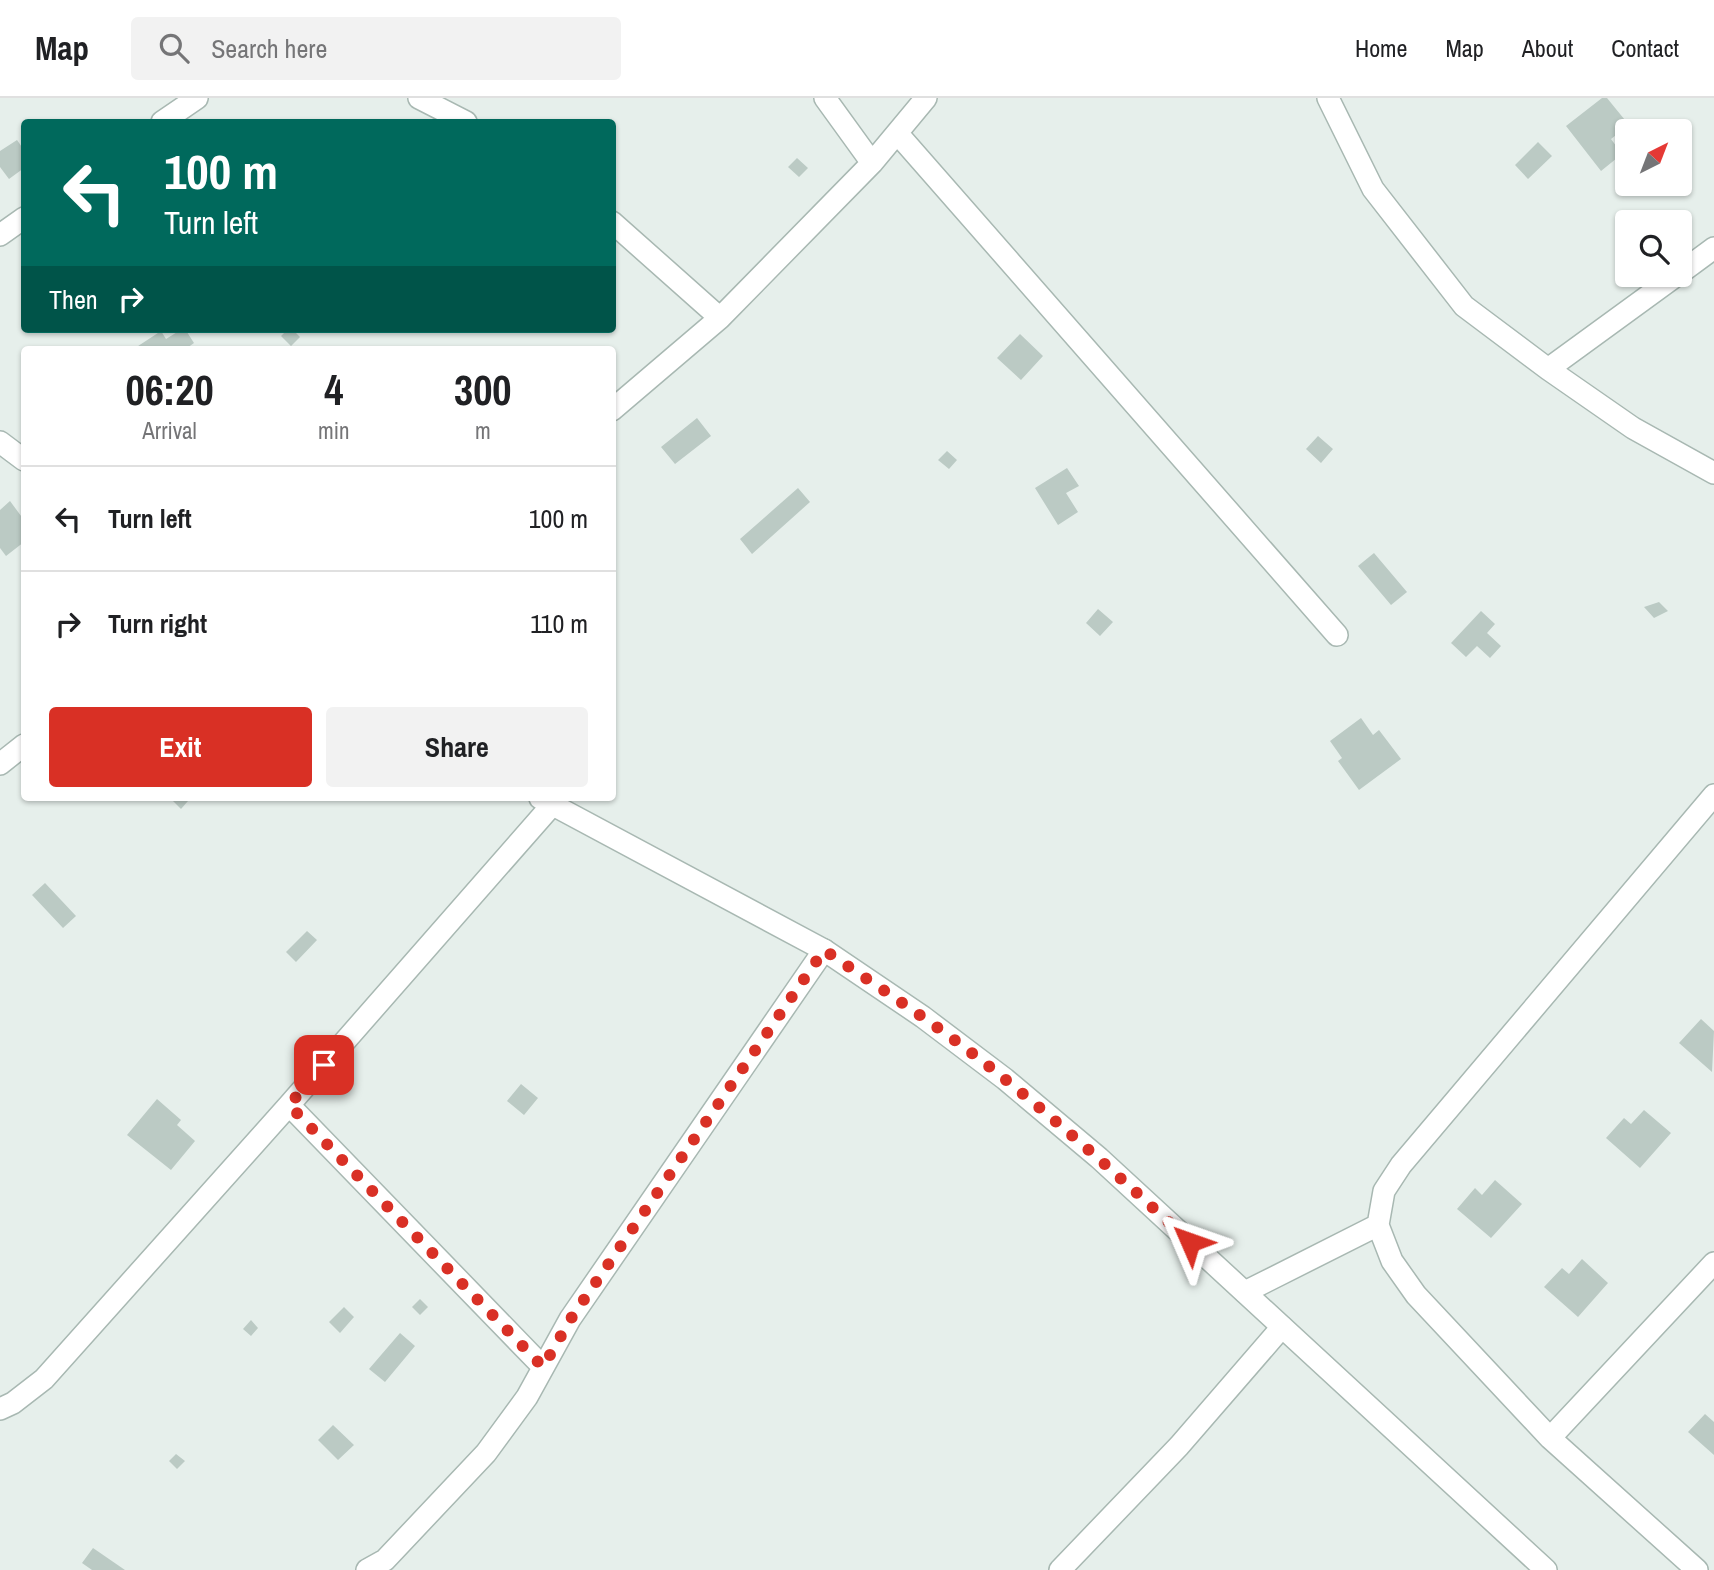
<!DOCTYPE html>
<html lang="en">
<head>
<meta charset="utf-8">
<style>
	:root { --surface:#fff; --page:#f2f2f2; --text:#202124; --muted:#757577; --line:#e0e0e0; --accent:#d93025 }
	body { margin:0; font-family:"Archivo Narrow",sans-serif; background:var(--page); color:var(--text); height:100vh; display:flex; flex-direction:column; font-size:26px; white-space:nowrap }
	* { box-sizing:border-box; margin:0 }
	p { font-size:23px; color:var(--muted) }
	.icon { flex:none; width:38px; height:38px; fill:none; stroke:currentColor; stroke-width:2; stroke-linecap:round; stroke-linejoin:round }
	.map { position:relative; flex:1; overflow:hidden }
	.side { position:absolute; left:21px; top:248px; width:595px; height:455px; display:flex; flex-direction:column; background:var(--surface); border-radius:7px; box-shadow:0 2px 5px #0004 }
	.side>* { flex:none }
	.hud { position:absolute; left:21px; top:21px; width:595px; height:214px; border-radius:7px; box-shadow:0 2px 5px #0004; background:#00695c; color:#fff; overflow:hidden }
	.needle { width:46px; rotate:42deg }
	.fabs { position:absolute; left:1615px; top:21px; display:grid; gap:14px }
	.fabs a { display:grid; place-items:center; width:77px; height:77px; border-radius:7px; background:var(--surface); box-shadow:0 2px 5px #0004; font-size:35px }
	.pin { position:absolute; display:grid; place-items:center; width:60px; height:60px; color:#fff; margin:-30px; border-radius:14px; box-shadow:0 4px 10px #0006 }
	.me { position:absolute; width:77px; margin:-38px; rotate:313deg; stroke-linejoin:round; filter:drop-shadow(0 0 5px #0008) }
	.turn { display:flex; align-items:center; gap:24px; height:147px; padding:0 28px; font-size:32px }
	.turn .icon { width:91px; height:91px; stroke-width:2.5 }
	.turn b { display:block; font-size:49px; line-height:60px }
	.then { display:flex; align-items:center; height:66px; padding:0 28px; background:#0003; gap:14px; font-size:26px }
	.eta { display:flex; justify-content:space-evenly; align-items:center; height:119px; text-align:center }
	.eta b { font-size:42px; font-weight:700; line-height:49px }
	.primary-button { display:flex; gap:14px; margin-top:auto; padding:14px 28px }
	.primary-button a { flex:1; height:80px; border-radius:7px; background:var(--accent); color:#fff; font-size:28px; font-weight:700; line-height:80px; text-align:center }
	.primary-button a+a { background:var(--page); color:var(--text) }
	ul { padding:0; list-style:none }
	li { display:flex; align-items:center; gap:21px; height:105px; padding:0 28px; border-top:2px solid var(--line) }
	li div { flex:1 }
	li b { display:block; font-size:26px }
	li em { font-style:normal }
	header { display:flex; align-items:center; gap:42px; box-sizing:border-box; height:98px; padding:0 35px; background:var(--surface); border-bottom:2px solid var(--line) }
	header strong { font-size:33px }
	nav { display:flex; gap:38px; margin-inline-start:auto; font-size:24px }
	.search { width:490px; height:63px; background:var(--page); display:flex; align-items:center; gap:18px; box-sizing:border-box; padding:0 24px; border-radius:7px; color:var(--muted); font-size:26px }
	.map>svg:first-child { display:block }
</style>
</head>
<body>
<header>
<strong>Map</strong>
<div class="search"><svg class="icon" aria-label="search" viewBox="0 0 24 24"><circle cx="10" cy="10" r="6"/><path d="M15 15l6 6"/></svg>Search here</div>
<nav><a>Home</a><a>Map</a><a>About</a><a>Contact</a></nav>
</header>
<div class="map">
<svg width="1714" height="1472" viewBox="0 0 1714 1472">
	<rect width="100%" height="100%" fill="#e6efeb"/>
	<!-- building -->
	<path fill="#bbcac4" d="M1602 0H1607L1629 27 1611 41 1622 56 1601 73 1566 28Z
		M17 42 24 52V70L9 81 0 69V53Z
		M1538 44 1552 58 1528 81 1515 67Z
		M797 60 808 70 799 79 788 69Z
		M182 231H185L194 245 184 252H132L161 233 166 241Z
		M288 231H292L300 239 291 248 281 238Z
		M1020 236 1043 258 1021 282 997 260Z
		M697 320 711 338 675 366 661 349Z
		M1318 338 1333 351 1321 365 1306 351Z
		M947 353 957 362 949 371 938 362Z
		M1067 370 1079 388 1066 395 1078 414 1058 427 1035 390Z
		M798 390 810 404 752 456 740 441Z
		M10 403 24 422V444L6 458 0 450V412Z
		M1374 455 1407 494 1391 507 1358 468Z
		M1659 504 1668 513 1654 520 1644 509Z
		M1098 511 1113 524 1100 538 1086 525Z
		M1481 513 1495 526 1487 535 1501 548 1490 560 1477 548 1466 559 1451 545Z
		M1361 620 1373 637 1379 632 1401 661 1359 692 1338 663 1342 660 1330 643Z
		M175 700H185L188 703 181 711 173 703Z
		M45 785 76 818 63 830 32 797Z
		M307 833 317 842 296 864 286 854Z
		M1701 921 1714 933 1712 974 1679 945Z
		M521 986 538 1000 524 1017 507 1003Z
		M157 1001 181 1022 177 1027 195 1043 171 1072 127 1037Z
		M1644 1012 1671 1035 1640 1070 1606 1040 1624 1020 1631 1026Z
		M1495 1082 1522 1106 1491 1140 1457 1111 1475 1090 1482 1097Z
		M1582 1161 1608 1185 1578 1219 1544 1189 1562 1170 1569 1176Z
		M420 1201 428 1209 420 1217 412 1209Z
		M344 1209 354 1219 340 1235 329 1224Z
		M251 1222 258 1230 251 1238 243 1231Z
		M400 1235 415 1248 385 1284 369 1271Z
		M1705 1316 1714 1324V1357L1688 1334Z
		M333 1327 354 1347 338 1362 318 1342Z
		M176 1356 185 1363 177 1371 169 1363Z
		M93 1450 125 1472H92L82 1465Z"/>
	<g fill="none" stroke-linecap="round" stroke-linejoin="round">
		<defs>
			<path id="minor" d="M419 0 466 24
				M825 0 872 65
				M1328 0 1373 91 1464 208 1548 271 1633 330 1714 375
				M162 24 197 0
				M897 35 1337 537
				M612 124 720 220
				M0 137 24 120
				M1680 175 1714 150
				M1548 271 1677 177
				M612 312 720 220 872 65 926 0
				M0 666 24 647
				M289 1007 543 1269
				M1245 1194 1378 1127
				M0 1311 13 1305 44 1281 289 1007 552 707
				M1550 1340 1714 1165
				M367 1472 385 1462 486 1355 527 1299 570 1221 824 852
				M1060 1472 1179 1348 1282 1229
				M1697 1472 1550 1340 1416 1197 1392 1163 1378 1127 1384 1093 1401 1067 1714 697"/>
			<path id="tertiary" d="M0 344 24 362
				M540 700 824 852 923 919 1005 981 1099 1060 1546 1472"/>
		</defs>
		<!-- minor casing -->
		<use href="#minor" stroke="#a8b8b2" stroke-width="24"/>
		<!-- tertiary casing -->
		<use href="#tertiary" stroke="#a8b8b2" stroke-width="24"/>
		<!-- minor -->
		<use href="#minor" stroke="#fff" stroke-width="21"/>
		<!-- tertiary -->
		<use href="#tertiary" stroke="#fff" stroke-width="21"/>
	</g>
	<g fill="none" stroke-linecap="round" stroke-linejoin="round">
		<!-- route -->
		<path stroke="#d93025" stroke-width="12" stroke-dasharray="0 21.6" d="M324 967 289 1007 543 1269 570 1222 824 852C886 894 949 935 1006 982 1070 1034 1130 1088 1190 1144"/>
	</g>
</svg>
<div class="fabs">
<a><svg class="needle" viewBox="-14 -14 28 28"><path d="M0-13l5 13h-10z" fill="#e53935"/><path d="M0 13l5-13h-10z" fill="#757577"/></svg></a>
<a><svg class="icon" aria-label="search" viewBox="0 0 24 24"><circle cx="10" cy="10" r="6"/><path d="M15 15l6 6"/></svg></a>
</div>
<div class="pin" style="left:324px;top:967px;background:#d93025"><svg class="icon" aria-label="arrive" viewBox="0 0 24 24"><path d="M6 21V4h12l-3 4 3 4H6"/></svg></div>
<svg class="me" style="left:1190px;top:1144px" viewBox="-20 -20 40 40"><path d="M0-17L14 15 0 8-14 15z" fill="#d93025" stroke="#fff" stroke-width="4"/></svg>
<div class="hud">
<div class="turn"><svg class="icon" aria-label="left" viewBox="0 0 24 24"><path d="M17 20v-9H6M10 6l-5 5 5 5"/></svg><div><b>100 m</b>Turn left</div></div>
<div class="then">Then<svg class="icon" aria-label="right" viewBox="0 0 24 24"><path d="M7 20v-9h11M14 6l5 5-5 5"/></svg></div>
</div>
<section class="side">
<div class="eta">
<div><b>06:20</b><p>Arrival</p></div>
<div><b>4</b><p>min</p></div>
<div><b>300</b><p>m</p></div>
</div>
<ul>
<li><svg class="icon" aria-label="left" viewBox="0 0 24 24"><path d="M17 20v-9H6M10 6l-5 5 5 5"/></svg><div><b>Turn left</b></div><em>100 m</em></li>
<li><svg class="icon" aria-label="right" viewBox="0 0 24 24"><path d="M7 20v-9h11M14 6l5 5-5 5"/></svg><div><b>Turn right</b></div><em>110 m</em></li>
</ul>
<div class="primary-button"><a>Exit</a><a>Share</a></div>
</section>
</div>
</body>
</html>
